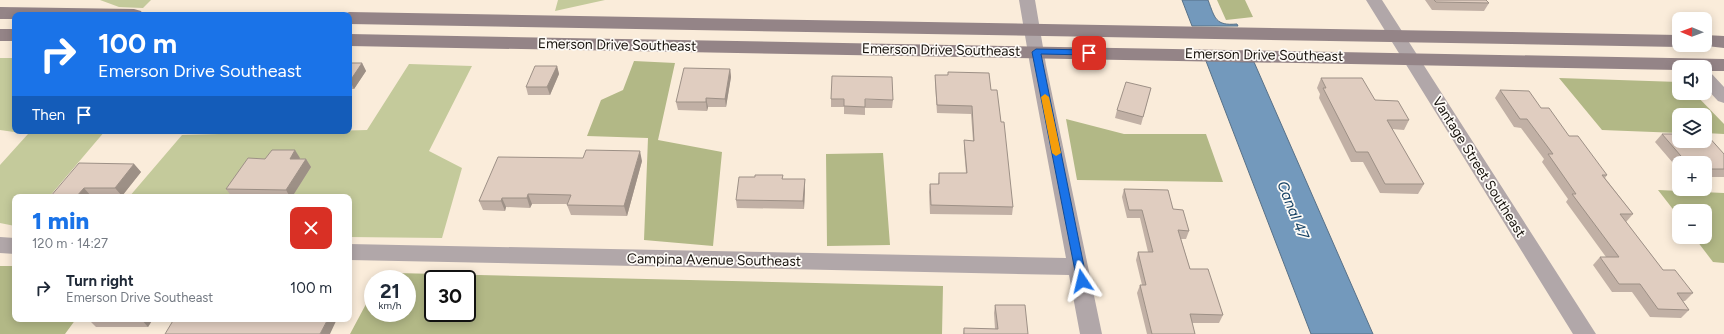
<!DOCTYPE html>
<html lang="en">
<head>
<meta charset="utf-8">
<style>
	:root { --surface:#fff; --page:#f2f2f3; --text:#1f2937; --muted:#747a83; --accent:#1a73e8 }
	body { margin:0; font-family:Figtree,sans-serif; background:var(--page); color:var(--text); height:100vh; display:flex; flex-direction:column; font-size:15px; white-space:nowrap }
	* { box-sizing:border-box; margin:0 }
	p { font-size:13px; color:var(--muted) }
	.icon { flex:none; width:22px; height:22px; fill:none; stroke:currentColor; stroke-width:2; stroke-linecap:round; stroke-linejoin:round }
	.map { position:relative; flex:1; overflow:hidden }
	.sheet { position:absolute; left:12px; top:194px; width:340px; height:128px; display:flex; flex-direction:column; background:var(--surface); border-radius:8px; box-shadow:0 2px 10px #0003 }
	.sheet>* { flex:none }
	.guide { position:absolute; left:12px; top:12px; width:340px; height:122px; border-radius:8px; box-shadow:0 2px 10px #0003; background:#1a73e8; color:#fff; overflow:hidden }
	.needle { width:26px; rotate:271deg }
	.fabs { position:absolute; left:1672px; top:12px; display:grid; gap:8px }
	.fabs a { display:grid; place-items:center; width:40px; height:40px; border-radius:8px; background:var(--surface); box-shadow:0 2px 10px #0003; font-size:20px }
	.speed { position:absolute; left:364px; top:270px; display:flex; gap:8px; font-size:20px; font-weight:700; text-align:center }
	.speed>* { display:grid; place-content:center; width:52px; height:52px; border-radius:50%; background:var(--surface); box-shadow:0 2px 10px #0003; line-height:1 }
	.speed small { font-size:10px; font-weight:400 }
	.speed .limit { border:2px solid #111; border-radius:6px; background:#fff; color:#111 }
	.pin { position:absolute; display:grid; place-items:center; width:34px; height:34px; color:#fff; margin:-17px; border-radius:8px; box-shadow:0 2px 6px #0006 }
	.me { position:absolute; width:44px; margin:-22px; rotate:350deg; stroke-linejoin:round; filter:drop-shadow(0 0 3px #0008) }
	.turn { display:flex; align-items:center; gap:14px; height:84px; padding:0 20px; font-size:18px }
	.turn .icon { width:52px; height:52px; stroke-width:2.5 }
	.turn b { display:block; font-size:28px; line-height:34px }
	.then { display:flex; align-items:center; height:38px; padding:0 20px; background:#0003; gap:8px; font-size:15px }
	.round { display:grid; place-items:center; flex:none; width:42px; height:42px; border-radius:8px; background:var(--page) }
	.head { display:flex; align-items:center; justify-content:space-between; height:68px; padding:0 20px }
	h1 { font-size:24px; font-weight:800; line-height:30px; color:var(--accent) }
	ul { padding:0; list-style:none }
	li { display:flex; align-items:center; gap:12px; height:52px; padding:0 20px }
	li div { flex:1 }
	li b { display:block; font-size:15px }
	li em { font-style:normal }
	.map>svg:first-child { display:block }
</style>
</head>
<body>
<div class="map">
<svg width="1724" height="334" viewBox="0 0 1724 334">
	<rect width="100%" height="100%" fill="#faecda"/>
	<!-- green -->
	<path fill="#c4ca9b" d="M100 0H151L143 8 119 7Z
		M558 0H605L555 11Z
		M0 58H15V131H105L49 197H15V226L0 223V165L28 134 0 130Z
		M409 64 472 66 429 151 462 168 442 238 349 237V197H129L182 135 367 130Z"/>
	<!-- forest -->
	<path fill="#b2b886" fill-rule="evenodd" d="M1217 0H1245L1253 17 1226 20Z
		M634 61 675 63 658 140 722 152 713 246 644 240 648 138 587 136 601 100 623 90Z
		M1559 78 1679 82V93H1694L1724 124V134L1705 133V115H1679V133L1602 130Z
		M1066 119 1124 134H1206L1223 182 1077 180Z
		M883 153 890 245 827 246 826 154Z
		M1658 190 1724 193V263L1713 262 1694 237H1705V211H1679V217Z
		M0 266H15V319H76L65 334H0Z
		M396 273 943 286 942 334H350L373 291V313H407V279H389ZM433 279H467V313H433Z"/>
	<!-- water -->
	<path fill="#7399bc" stroke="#577087" d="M1182 0H1208C1215 18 1215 26 1237 24L1238 26H1192Z
		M1206 61 1254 62 1373 334H1311Z"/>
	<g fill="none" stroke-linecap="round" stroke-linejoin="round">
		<!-- street -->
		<path fill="#b1a7a9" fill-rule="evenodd" d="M1019 0H1035L1046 65 1102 334H1080L1069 275 349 260V244L1066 258 1030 65Z
			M1366 0H1382L1596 334H1573Z
			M1705 72 1711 73 1724 87V103L1718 101 1705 87Z
			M0 237 15 238V254L0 253Z"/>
		<!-- secondary -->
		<path fill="#948487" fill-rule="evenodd" d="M0 7 134 9 141 11 143 15H15V19H0Z
			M349 12 1679 35V45H1686L1679 47 349 24V15H342Z
			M0 29H15V41H0Z
			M349 34 1724 59V71H1705V67H1679V70L349 46Z
			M1705 35 1724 36V48L1698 45H1705Z"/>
	</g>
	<!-- wall -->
	<path fill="#c1b0a5" d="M1425 0H1486L1489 3 1484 11 1432 10Z
		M349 63H362L366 71 354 89H349Z
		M557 66 559 74 550 95H528L526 87Z
		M730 69 731 77 726 107H708L707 111 678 110 676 102Z
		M948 72 991 90 1013 207 1012 215 930 214 929 192 930 184H938L939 173H966L964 149V140L973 141 971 114 937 113 935 83V75H948Z
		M1321 78 1375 100 1409 120 1404 130 1392 129 1424 184 1418 194 1380 193 1363 162H1351L1319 98 1320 94 1317 88Z
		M1151 88 1141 125 1115 118 1117 110Z
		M1500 90 1541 108 1607 175 1605 178 1633 214 1626 222 1663 270 1693 293 1685 301H1683L1689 310 1681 318 1650 317 1632 292H1612L1593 265 1600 257H1606L1566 202 1568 199 1542 162 1544 159 1521 128 1514 127 1495 98Z
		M831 99 893 100 892 108H865V115L844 114V107H831Z
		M1662 134 1724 154V177H1705V163H1679V170L1655 142Z
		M300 158V159H306L311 167 292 197H232L226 189Z
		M642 161 627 216 571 215 567 205 568 204H532L530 208 506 207 505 211 483 210 479 201Z
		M134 164 141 172 122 196H91L90 197H50Z
		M783 179H805V187L804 209 737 208 736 200Z
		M1124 189 1173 209 1189 231 1186 239H1181L1190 269 1223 315 1219 323H1192L1195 334H1147L1137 293 1140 285H1142L1136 260 1138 252H1148L1140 218H1127L1122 197Z
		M995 305 1028 334H963L964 328 995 329 994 313Z
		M88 319H153L148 327H96Z"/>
	<!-- shaded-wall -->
	<path fill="#9d9086" d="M362 63 366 71 354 89 350 81Z
		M557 66 559 74 550 95 547 87Z
		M730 69 731 77 726 107 725 99Z
		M706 98 708 107 707 111 706 102Z
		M295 150 300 158 295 167 290 159Z
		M640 151 642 161 627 216 624 206Z
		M306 159 311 167 292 197H290L286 190Z
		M134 164 141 172 122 196 115 188Z
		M805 179V187L804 209 803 201Z
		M84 188 91 196 90 197H76Z
		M528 194 532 204 530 208 527 198Z
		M502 198 506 207 505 211 501 201Z
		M141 319H153L148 327Z
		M328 319H337L330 334H320Z"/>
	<!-- building -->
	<path fill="#e0cdc0" stroke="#9d9086" d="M1434 0H1486L1489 3 1436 2Z
		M349 63H362L350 81H349Z
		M535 66H557L547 87H526Z
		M684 68 730 69 725 99 706 98V102H676Z
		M948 72 989 73 991 90H997L1001 122H1004L1013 207 931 205 930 184H939V173H967L964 140 974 141 972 106 937 105 935 75H948Z
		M832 76 892 77 893 100 865 99V107L844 106V99H831Z
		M1321 78H1362L1375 100 1398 101 1409 120H1387L1424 184H1385L1368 152H1356L1323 88H1326Z
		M1126 82 1151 88 1143 117 1117 110Z
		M1500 90 1529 91 1541 108H1549L1569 136H1578L1607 175H1602L1633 214H1620L1663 270H1675L1693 293H1677L1689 310 1658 309 1640 284H1619L1600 257H1619L1572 194H1576L1548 154H1553L1527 119H1520Z
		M1662 134H1679V141H1705V135H1707L1724 154V169H1705V163H1687Z
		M272 150H295L290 159H306L286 190 226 189 248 158 265 159Z
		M586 150 640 151 624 206 567 205 571 195 528 194 527 198H502L501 201H479L498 157 583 158Z
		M79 163 134 164 115 188H84L76 197H50Z
		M755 175H783L782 179H805L803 201 736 200 739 177H755Z
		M1124 189 1168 190 1173 209 1183 210 1189 231 1178 230 1190 269H1208L1223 315 1190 314 1195 334H1152L1140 285H1146L1138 252H1153L1142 210H1129Z
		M995 305H1025L1028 334H964V328L998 329Z
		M174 319H328L320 334H165Z"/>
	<!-- route -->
	<path fill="#1a73e8" stroke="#114b97" d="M1036 49 1089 50 1093 53 1089 55 1041 54 1087 281 1086 284H1078L1077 281 1032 52Z"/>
	<!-- slow -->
	<path fill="#f59e0b" d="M1045 94 1049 97 1061 153 1056 156 1052 153 1041 97Z"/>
	<g text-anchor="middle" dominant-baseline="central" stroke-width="3.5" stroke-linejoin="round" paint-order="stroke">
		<!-- street labels -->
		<g font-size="14" fill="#16110b" stroke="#fefbf7">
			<text transform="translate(617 45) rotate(1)">Emerson Drive Southeast</text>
			<text transform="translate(941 50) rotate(1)">Emerson Drive Southeast</text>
			<text transform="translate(1264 55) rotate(1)">Emerson Drive Southeast</text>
			<text transform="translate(1479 167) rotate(58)">Vantage Street Southeast</text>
			<text transform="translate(714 260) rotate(1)">Campina Avenue Southeast</text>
		</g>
		<!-- water labels -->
		<g font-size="15" font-style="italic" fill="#154164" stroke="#fefbf7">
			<text transform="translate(1293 210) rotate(68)">Canal 47</text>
		</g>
	</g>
</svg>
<div class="fabs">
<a><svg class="needle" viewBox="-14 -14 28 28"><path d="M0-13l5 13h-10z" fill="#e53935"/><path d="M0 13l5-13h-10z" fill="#747a83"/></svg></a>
<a><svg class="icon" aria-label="sound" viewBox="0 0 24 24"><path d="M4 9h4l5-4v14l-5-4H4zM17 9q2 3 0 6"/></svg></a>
<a><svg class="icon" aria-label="layers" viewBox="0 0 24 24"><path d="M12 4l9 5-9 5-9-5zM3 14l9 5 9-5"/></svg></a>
<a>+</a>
<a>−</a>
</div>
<div class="speed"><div>21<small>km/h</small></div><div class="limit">30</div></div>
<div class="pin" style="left:1089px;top:53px;background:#d93025"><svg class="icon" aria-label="arrive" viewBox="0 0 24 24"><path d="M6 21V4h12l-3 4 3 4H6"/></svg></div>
<svg class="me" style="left:1082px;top:281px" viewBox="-20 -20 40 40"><path d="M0-17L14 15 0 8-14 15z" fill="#1a73e8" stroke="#fff" stroke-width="4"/></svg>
<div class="guide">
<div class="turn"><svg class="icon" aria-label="right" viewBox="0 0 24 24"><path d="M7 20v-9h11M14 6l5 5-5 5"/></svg><div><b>100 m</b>Emerson Drive Southeast</div></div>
<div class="then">Then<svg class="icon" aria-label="arrive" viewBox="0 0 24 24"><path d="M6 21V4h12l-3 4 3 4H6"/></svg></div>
</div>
<section class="sheet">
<div class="head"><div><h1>1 min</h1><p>120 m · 14:27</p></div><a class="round" style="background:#d93025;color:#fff"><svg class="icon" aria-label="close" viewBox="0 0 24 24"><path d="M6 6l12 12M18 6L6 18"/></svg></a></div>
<ul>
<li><svg class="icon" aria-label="right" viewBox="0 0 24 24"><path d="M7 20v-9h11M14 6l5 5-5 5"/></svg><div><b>Turn right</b><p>Emerson Drive Southeast</p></div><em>100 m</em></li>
</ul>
</section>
</div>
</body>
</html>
